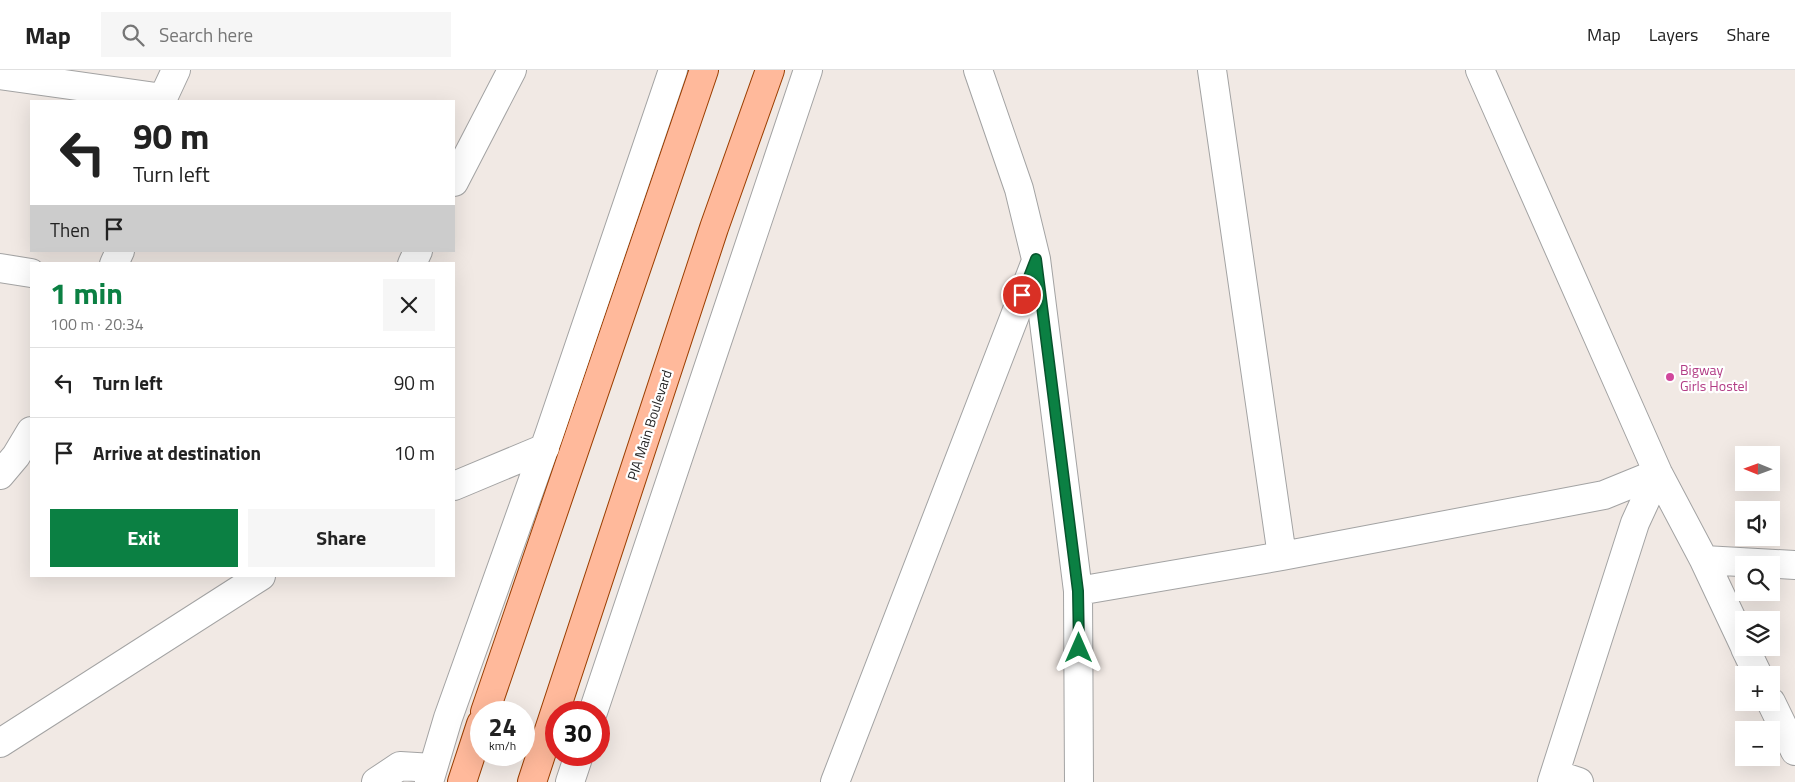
<!DOCTYPE html>
<html lang="en">
<head>
<meta charset="utf-8">
<style>
	:root { --surface:#fff; --page:#f6f6f6; --text:#222; --muted:#767676; --line:#e0e0e0; --accent:#0b8043 }
	body { margin:0; font-family:"Titillium Web",sans-serif; background:var(--page); color:var(--text); height:100vh; display:flex; flex-direction:column; font-size:19px; white-space:nowrap }
	* { box-sizing:border-box; margin:0 }
	p { font-size:16px; color:var(--muted) }
	.icon { flex:none; width:28px; height:28px; fill:none; stroke:currentColor; stroke-width:2; stroke-linecap:round; stroke-linejoin:round }
	.map { position:relative; flex:1; overflow:hidden }
	.drawer { position:absolute; left:30px; top:192px; width:425px; height:315px; display:flex; flex-direction:column; background:var(--surface); border-radius:0px; box-shadow:0 5px 20px #0002 }
	.drawer>* { flex:none }
	.top-card { position:absolute; left:30px; top:30px; width:425px; height:152px; border-radius:0px; box-shadow:0 5px 20px #0002; background:#fff; color:var(--text); overflow:hidden }
	.needle { width:32px; rotate:271deg }
	.fabs { position:absolute; left:1735px; top:376px; display:grid; gap:10px }
	.fabs a { display:grid; place-items:center; width:45px; height:45px; border-radius:0px; background:var(--surface); box-shadow:0 5px 20px #0002; font-size:25px }
	.speed { position:absolute; left:470px; top:631px; display:flex; gap:10px; font-size:25px; font-weight:700; text-align:center }
	.speed>* { display:grid; place-content:center; width:65px; height:65px; border-radius:50%; background:var(--surface); box-shadow:0 5px 20px #0002; line-height:1 }
	.speed small { font-size:12px; font-weight:400 }
	.speed .limit { border:8px solid #d22; background:#fff; color:#111 }
	.pin { position:absolute; display:grid; place-items:center; width:42px; height:42px; color:#fff; margin:-21px; border:2px solid #fff; border-radius:50%; box-shadow:0 1px 5px #0007 }
	.me { position:absolute; width:55px; margin:-28px; rotate:0deg; stroke-linejoin:round; filter:drop-shadow(0 0 4px #0008) }
	.turn { display:flex; align-items:center; gap:18px; height:105px; padding:0 20px; font-size:22px }
	.turn .icon { width:65px; height:65px; stroke-width:2.5 }
	.turn b { display:block; font-size:35px; line-height:42px }
	.then { display:flex; align-items:center; height:48px; padding:0 20px; background:#0003; gap:10px; font-size:19px }
	.round { display:grid; place-items:center; flex:none; width:52px; height:52px; border-radius:0px; background:var(--page) }
	.summary { display:flex; align-items:center; justify-content:space-between; height:85px; padding:0 20px }
	h1 { font-size:30px; font-weight:700; line-height:38px; color:var(--accent) }
	.action { display:flex; gap:10px; margin-top:auto; padding:10px 20px }
	.action a { flex:1; height:58px; border-radius:0px; background:var(--accent); color:#fff; font-size:20px; font-weight:700; line-height:58px; text-align:center }
	.action a+a { background:var(--page); color:var(--text) }
	ul { padding:0; list-style:none }
	li { display:flex; align-items:center; gap:15px; height:70px; padding:0 20px; border-top:1px solid var(--line) }
	li div { flex:1 }
	li b { display:block; font-size:19px }
	li em { font-style:normal }
	header { display:flex; align-items:center; gap:30px; box-sizing:border-box; height:70px; padding:0 25px; background:var(--surface); border-bottom:1px solid var(--line) }
	header strong { font-size:24px }
	nav { display:flex; gap:28px; margin-inline-start:auto; font-size:18px }
	.search { width:350px; height:45px; background:var(--page); display:flex; align-items:center; gap:12px; box-sizing:border-box; padding:0 18px; border-radius:0px; color:var(--muted); font-size:19px }
	.map>svg:first-child { display:block }
</style>
</head>
<body>
<header>
<strong>Map</strong>
<div class="search"><svg class="icon" aria-label="search" viewBox="0 0 24 24"><circle cx="10" cy="10" r="6"/><path d="M15 15l6 6"/></svg>Search here</div>
<nav><a>Map</a><a>Layers</a><a>Share</a></nav>
</header>
<div class="map">
<svg width="1795" height="712" viewBox="0 0 1795 712">
	<rect width="100%" height="100%" fill="#f1e9e4"/>
	<g fill="none" stroke-linecap="round" stroke-linejoin="round">
		<defs>
			<path id="minor" d="M978 0 1019 119 1036 189 1078 521 1079 712
				M1212 0 1282 486
				M1480 0 1658 403 1704 490 1744 575
				M0 5 163 28 176 0
				M454 112 512 0
				M114 194 120 181
				M412 194 418 181
				M0 198 31 203
				M0 405 16 386 31 361
				M454 416 545 378
				M1704 490 1795 495
				M1078 521 1282 486 1604 425 1658 403
				M1745 578 1758 605
				M1771 632 1795 681
				M593 642 808 0
				M0 673 261 506
				M1555 704 1579 712
				M376 712 400 696 433 698
				M429 712 448 648 549 365 673 0
				M570 712 579 685
				M835 712 1036 191
				M1552 712 1635 453 1658 403"/>
			<path id="major" d="M485 642 704 0
				M462 712 481 654
				M532 712 714 158 770 0"/>
		</defs>
		<!-- minor casing -->
		<use href="#minor" stroke="#a3a3a3" stroke-width="30"/>
		<!-- major casing -->
		<use href="#major" stroke="#9a3e00" stroke-width="30"/>
		<!-- minor -->
		<use href="#minor" stroke="#fff" stroke-width="28"/>
		<!-- major -->
		<use href="#major" stroke="#ffb99b" stroke-width="28"/>
	</g>
	<g fill="none" stroke-linecap="round" stroke-linejoin="round">
		<defs>
			<path id="route" d="M1022 225 1036 189 1078 521 1079 578"/>
		</defs>
		<!-- route casing -->
		<use href="#route" stroke="#07532c" stroke-width="12"/>
		<!-- route -->
		<use href="#route" stroke="#0b8043" stroke-width="9"/>
	</g>
	<!-- markers -->
	<circle fill="#d1479c" stroke="#fff" stroke-width="2" cx="1670" cy="307" r="5"/>
	<g text-anchor="middle" dominant-baseline="central" stroke-width="4.5" stroke-linejoin="round" paint-order="stroke">
		<!-- hotel labels -->
		<g font-size="14" fill="#b23c85" stroke="#fff" text-anchor="start">
			<text x="1680" y="299">Bigway<tspan x="1680" dy="16">Girls Hostel</tspan></text>
		</g>
		<!-- street labels -->
		<g font-size="14" fill="#1f1f1f" stroke="#fff">
			<text transform="translate(649 355) rotate(-72)">PIA Main Boulevard</text>
		</g>
	</g>
</svg>
<div class="fabs">
<a><svg class="needle" viewBox="-14 -14 28 28"><path d="M0-13l5 13h-10z" fill="#e53935"/><path d="M0 13l5-13h-10z" fill="#767676"/></svg></a>
<a><svg class="icon" aria-label="sound" viewBox="0 0 24 24"><path d="M4 9h4l5-4v14l-5-4H4zM17 9q2 3 0 6"/></svg></a>
<a><svg class="icon" aria-label="search" viewBox="0 0 24 24"><circle cx="10" cy="10" r="6"/><path d="M15 15l6 6"/></svg></a>
<a><svg class="icon" aria-label="layers" viewBox="0 0 24 24"><path d="M12 4l9 5-9 5-9-5zM3 14l9 5 9-5"/></svg></a>
<a>+</a>
<a>−</a>
</div>
<div class="speed"><div>24<small>km/h</small></div><div class="limit">30</div></div>
<div class="pin" style="left:1022px;top:225px;background:#d93025"><svg class="icon" aria-label="arrive" viewBox="0 0 24 24"><path d="M6 21V4h12l-3 4 3 4H6"/></svg></div>
<svg class="me" style="left:1079px;top:578px" viewBox="-20 -20 40 40"><path d="M0-17L14 15 0 8-14 15z" fill="#0b8043" stroke="#fff" stroke-width="4"/></svg>
<div class="top-card">
<div class="turn"><svg class="icon" aria-label="left" viewBox="0 0 24 24"><path d="M17 20v-9H6M10 6l-5 5 5 5"/></svg><div><b>90 m</b>Turn left</div></div>
<div class="then">Then<svg class="icon" aria-label="arrive" viewBox="0 0 24 24"><path d="M6 21V4h12l-3 4 3 4H6"/></svg></div>
</div>
<section class="drawer">
<div class="summary"><div><h1>1 min</h1><p>100 m · 20:34</p></div><a class="round"><svg class="icon" aria-label="close" viewBox="0 0 24 24"><path d="M6 6l12 12M18 6L6 18"/></svg></a></div>
<ul>
<li><svg class="icon" aria-label="left" viewBox="0 0 24 24"><path d="M17 20v-9H6M10 6l-5 5 5 5"/></svg><div><b>Turn left</b></div><em>90 m</em></li>
<li><svg class="icon" aria-label="arrive" viewBox="0 0 24 24"><path d="M6 21V4h12l-3 4 3 4H6"/></svg><div><b>Arrive at destination</b></div><em>10 m</em></li>
</ul>
<div class="action"><a>Exit</a><a>Share</a></div>
</section>
</div>
</body>
</html>
